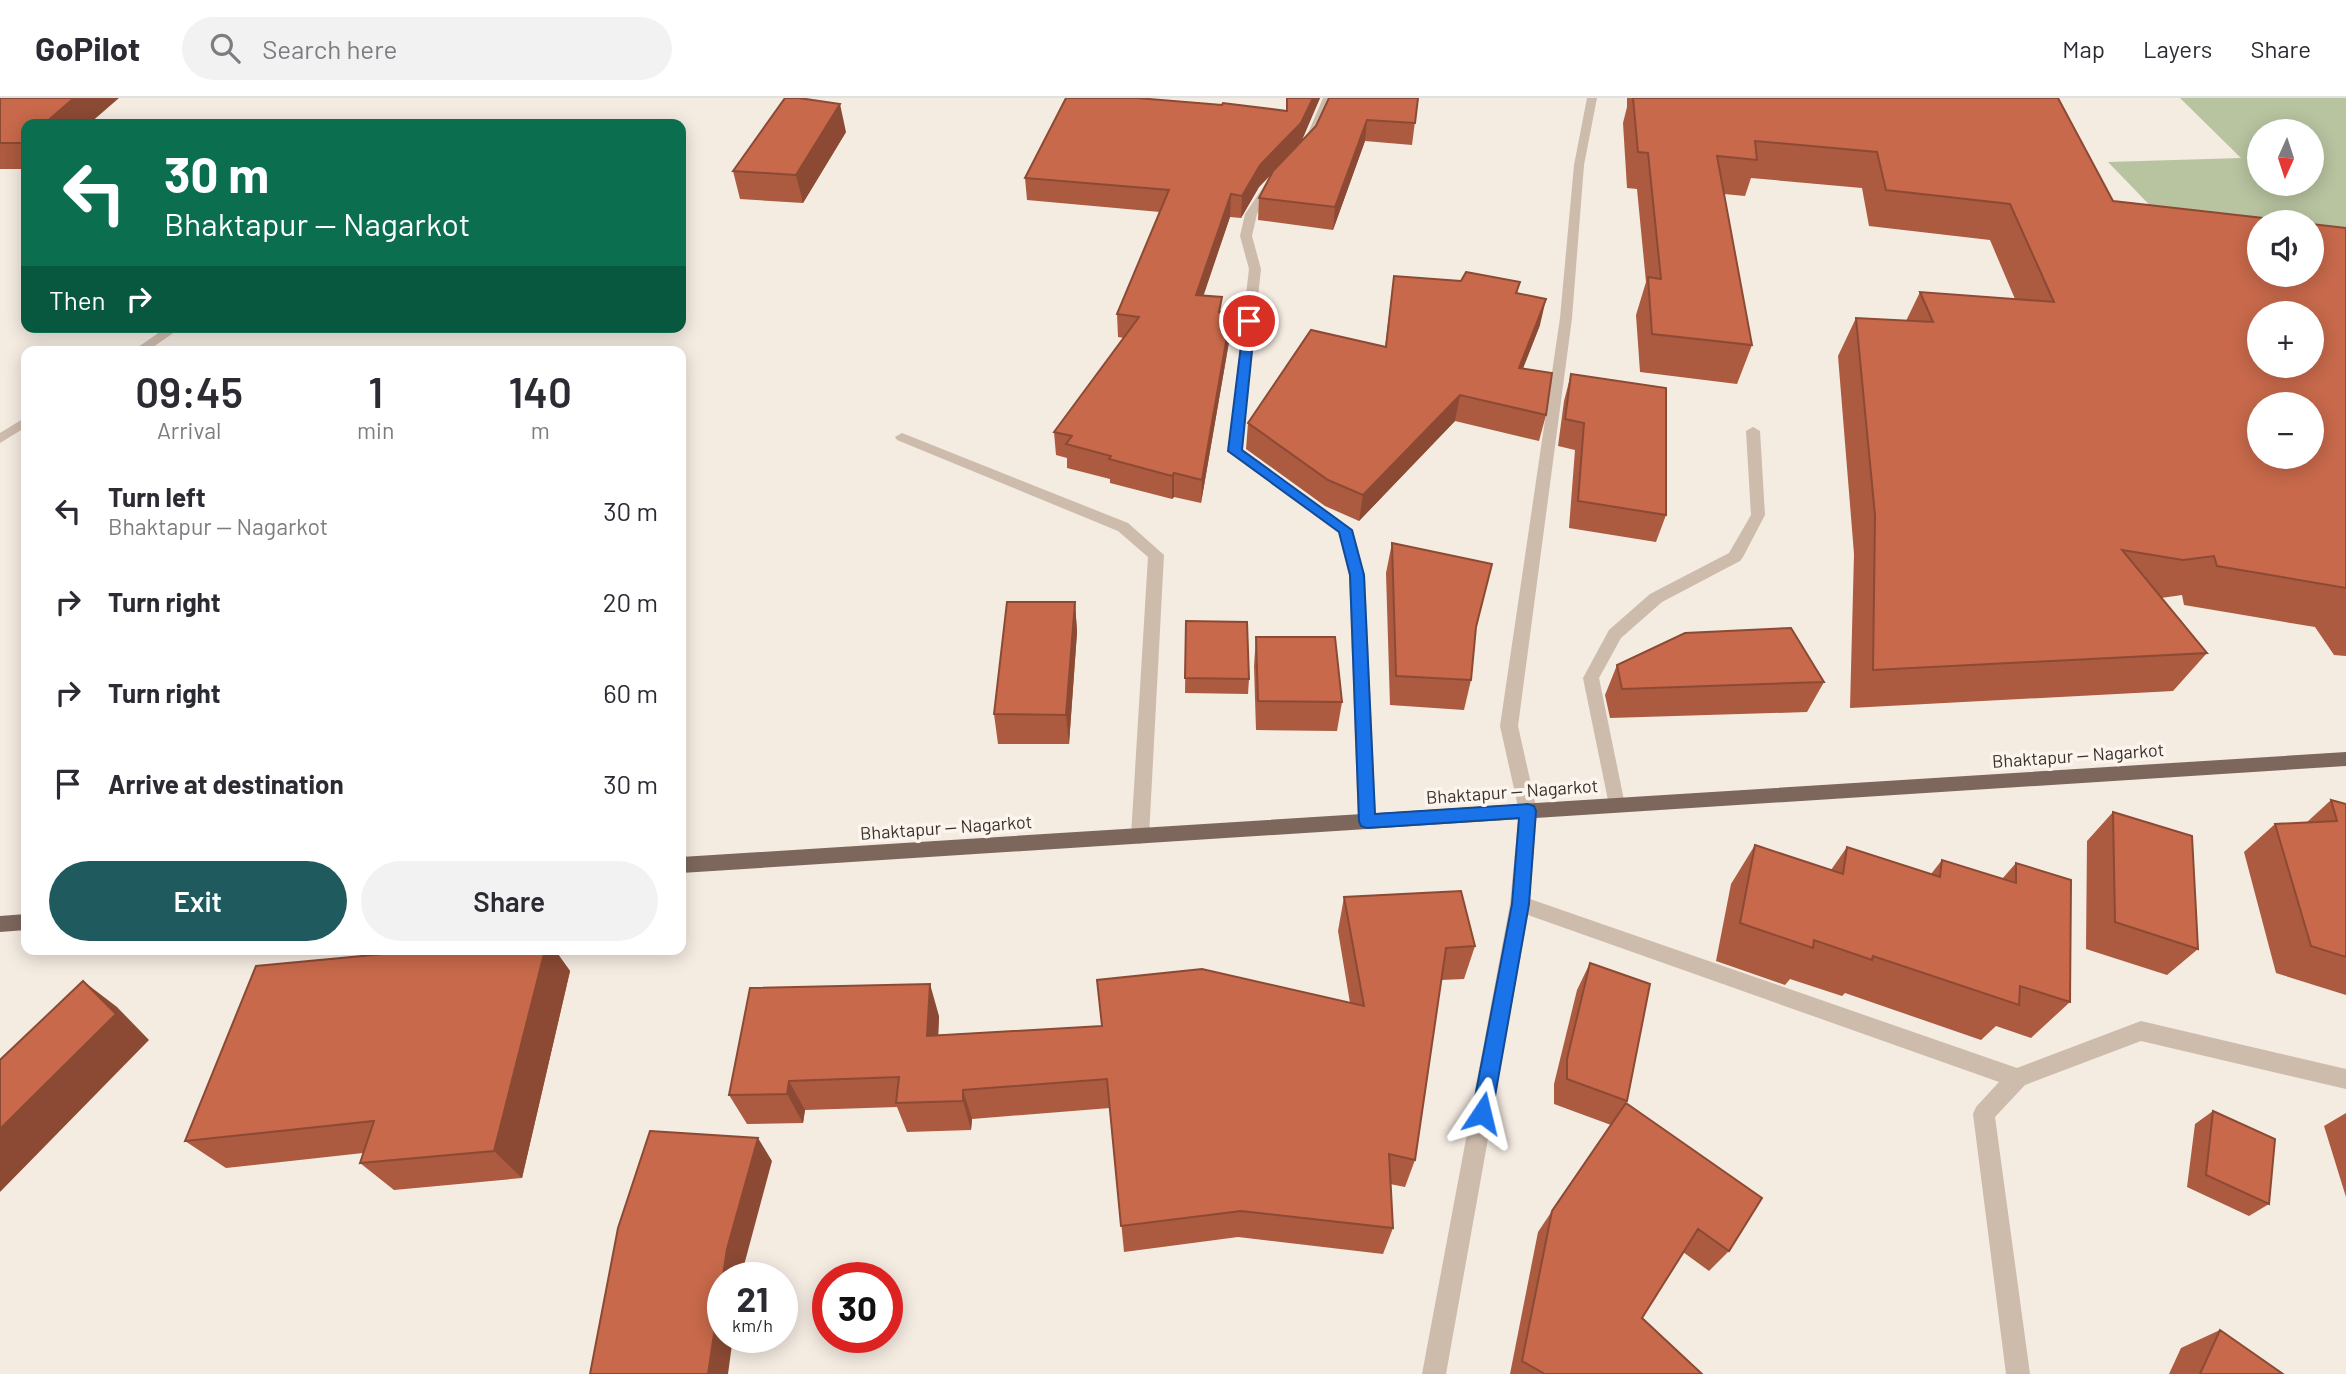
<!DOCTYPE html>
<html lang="en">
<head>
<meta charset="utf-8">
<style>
	:root { --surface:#fff; --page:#f2f2f3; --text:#2b2b33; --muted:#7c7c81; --line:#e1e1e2; --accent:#1f5a5e }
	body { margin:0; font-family:Barlow,sans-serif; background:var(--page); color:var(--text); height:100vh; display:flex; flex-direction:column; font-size:26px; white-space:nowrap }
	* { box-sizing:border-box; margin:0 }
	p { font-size:23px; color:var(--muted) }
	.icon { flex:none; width:38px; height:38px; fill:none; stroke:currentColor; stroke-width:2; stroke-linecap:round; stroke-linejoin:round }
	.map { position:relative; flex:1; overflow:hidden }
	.panel { position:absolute; left:21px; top:248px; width:665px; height:609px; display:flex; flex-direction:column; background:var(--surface); border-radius:14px; box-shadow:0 4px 18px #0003 }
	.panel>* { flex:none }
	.top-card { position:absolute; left:21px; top:21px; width:665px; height:214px; border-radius:14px; box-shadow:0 4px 18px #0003; background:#0b6e4f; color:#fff; overflow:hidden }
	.needle { width:46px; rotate:183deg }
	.buttons { position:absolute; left:2247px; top:21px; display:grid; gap:14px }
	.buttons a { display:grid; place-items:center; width:77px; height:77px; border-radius:50%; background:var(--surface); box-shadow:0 4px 18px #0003; font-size:35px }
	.speed { position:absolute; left:707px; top:1164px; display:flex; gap:14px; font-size:35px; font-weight:700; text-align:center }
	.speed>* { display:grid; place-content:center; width:91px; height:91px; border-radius:50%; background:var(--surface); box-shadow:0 4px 18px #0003; line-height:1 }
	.speed small { font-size:18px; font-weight:400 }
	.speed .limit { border:10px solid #d22; background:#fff; color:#111 }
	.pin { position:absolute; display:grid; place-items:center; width:60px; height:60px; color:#fff; margin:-30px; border:4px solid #fff; border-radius:50%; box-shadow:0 2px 7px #0007 }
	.me { position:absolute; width:77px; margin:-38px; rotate:10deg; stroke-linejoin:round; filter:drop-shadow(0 0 5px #0008) }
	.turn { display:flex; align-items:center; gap:24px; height:147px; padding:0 28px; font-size:32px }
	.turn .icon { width:91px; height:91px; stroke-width:2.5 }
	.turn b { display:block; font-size:49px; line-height:60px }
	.then { display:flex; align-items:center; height:66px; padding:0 28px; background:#0003; gap:14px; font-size:26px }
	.eta { display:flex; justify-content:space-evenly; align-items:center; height:119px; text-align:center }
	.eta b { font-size:42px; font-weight:600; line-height:49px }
	.primary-button { display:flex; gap:14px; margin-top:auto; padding:14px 28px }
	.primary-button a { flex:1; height:80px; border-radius:42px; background:var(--accent); color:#fff; font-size:28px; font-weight:600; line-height:80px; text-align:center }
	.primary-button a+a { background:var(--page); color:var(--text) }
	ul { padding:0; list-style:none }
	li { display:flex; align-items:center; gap:21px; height:91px; padding:0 28px }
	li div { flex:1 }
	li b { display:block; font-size:26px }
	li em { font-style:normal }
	header { display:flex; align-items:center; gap:42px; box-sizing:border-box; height:98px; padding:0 35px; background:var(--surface); border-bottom:2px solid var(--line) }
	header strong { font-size:33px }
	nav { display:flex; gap:38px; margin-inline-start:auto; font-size:24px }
	.search { width:490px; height:63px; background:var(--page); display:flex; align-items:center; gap:18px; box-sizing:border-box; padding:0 24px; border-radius:38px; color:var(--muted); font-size:26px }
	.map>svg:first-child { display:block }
</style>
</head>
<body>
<header>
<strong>GoPilot</strong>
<div class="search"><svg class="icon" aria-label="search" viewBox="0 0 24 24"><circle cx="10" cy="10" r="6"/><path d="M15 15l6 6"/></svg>Search here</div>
<nav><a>Map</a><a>Layers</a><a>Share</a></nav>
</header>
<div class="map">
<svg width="2346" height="1276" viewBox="0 0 2346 1276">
	<rect width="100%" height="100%" fill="#f4ebe1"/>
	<!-- green -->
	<path fill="#b8c4a0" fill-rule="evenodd" d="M2180 0H2346V156L2312 150V124H2166L2108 64 2241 60ZM2259 33H2312V86H2259Z"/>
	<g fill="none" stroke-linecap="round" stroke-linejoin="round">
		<!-- lane -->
		<path fill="#cdbbac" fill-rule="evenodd" d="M632 249 637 250 639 254H625Z
			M1753 329 1760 333 1765 417 1743 459 1740 463 1662 504 1621 540 1599 580 1625 707 1622 712 1616 714 1610 712 1583 580 1609 532 1650 496 1729 455 1751 417 1746 333Z
			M902 335 1128 425 1164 457 1149 738 1147 743 1140 746 1133 743 1131 738 1148 459 1118 433 897 342 895 339Z"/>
		<!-- street -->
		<path fill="#cdbbac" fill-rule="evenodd" d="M1323 0H1333L1312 49 1303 51 1302 49Z
			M1587 0H1597L1584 67 1572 220 1518 628 1537 713 1530 801 2017 970 2141 923 2346 971V991L2141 943 2025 987 1995 1019 2030 1276H2006L1973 1016 1976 1009 1999 984 1528 817 1446 1276H1422L1510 806 1519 713 1500 628 1560 220 1574 67Z
			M1272 81 1278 84 1257 116 1252 138 1261 171 1242 351 1353 432 1365 477 1376 723 1374 728 1367 730 1360 728 1358 723 1349 477 1338 434 1228 353 1249 171 1240 138 1245 116 1268 82Z
			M167 229H182L146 254H131Z
			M26 319V329L0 345V335Z"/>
		<!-- primary -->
		<path fill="#7d675c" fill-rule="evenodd" d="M2346 654V668L681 775V759Z
			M26 816V832L0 834V818Z"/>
	</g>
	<!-- wall -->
	<path fill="#ac5a40" d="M0 0 26 26V71H0Z
		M1287 0H1320L1300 45 1418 0 1412 47 1365 43 1333 132 1258 122 1259 100 1273 74 1259 89 1241 120 1230 119 1203 197 1222 214 1230 238 1201 405 1174 399 1172 401 1110 385V381L1067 370V360L1056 357 1054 334 1124 240 1118 239 1117 216 1160 114 1027 102 1025 80 1287 13Z
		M1627 0H2058L2113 103 2346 130V558L2334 557 2315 529 2184 507 2182 497 2161 500 2207 555 2173 593 1850 610 1854 456 1838 258 1856 220 1906 223 1920 194 2015 201 1990 142 1869 128 1862 90 1751 80 1745 98 1724 96 1752 247 1737 286 1640 274 1636 217 1646 184 1637 91 1627 90 1623 25 1627 9Z
		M846 34 803 105 740 101 733 73Z
		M1394 178 1461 183 1520 184 1517 195 1540 227 1523 270 1546 317 1539 343 1455 323 1359 423 1325 408 1246 351 1248 325 1385 249Z
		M1571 276 1666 417 1656 444 1569 430 1575 352 1558 348 1564 303Z
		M1392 445 1471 582 1464 612 1390 607 1386 475Z
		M1075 504 1077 534 1069 646H998L994 616Z
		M1186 523 1249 581 1248 596 1185 595Z
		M1256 539 1342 604 1337 633 1256 632 1254 568Z
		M1617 567 1824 584 1807 614 1610 620 1605 597Z
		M2331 702 2346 706V897L2276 875 2244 754 2275 726 2306 725Z
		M2113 714 2198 851 2167 877 2086 851 2087 743Z
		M1755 747 1831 772 1847 749 1931 776 1942 762 2002 781 2016 765 2070 904 2031 940 1996 928 1981 942 1845 895 1842 898 1790 881 1785 887 1716 863 1731 786Z
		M1344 799 1475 848 1464 881 1441 882 1415 1062 1405 1089 1390 1086 1393 1130 1383 1156 1238 1139 1124 1154 1110 1010 972 1021 971 1032 907 1034 897 1009 805 1012 803 1025 747 1026 729 997 939 918 938 937 1101 928 1350 905 1338 833Z
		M426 852H555L570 873 522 1080 394 1092 360 1065 363 1055 226 1070 185 1043Z
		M1590 865 1627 1003 1618 1017 1729 1153 1709 1173 1683 1154 1642 1220 1702 1276H1510L1538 1134 1552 1113 1611 1027 1554 1006V986L1577 892Z
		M2213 1013 2269 1106 2249 1118 2187 1089 2195 1026Z
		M2346 1015V1099L2324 1028Z
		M2220 1232 2283 1276H2169L2181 1250Z"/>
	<!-- shaded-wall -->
	<path fill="#8c4a34" d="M74 0H119L89 26H44Z
		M1313 0H1320L1300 47 1259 89 1241 120 1242 98 1260 67Z
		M840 6 846 34 803 105 796 77Z
		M1367 22 1365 43 1333 132 1335 109Z
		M26 41V52L22 45Z
		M1231 96 1230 119 1196 220V197Z
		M1546 201 1540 227 1513 296 1519 270Z
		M1231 215 1230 238 1201 405 1202 382Z
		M1460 297 1455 323 1359 423 1363 397Z
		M1174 375V399L1172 401V378Z
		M1075 504 1077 534 1069 646 1066 617Z
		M545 852H555L570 873 522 1080 494 1053Z
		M83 883 117 909 149 942 0 1094V1031Z
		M930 886 939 918 937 969 927 938Z
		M789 983 805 1012 803 1025 787 996Z
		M963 992 972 1021 971 1032 963 1003Z
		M758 1040 772 1063 743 1171 741 1180H723V1239H733L728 1276H708L727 1151Z"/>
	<!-- building -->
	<path fill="#c8694b" stroke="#8c4a34" stroke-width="2" fill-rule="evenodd" d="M0 0H74L44 26H26V41L22 45H0Z
		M785 0H799L840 6 796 77 733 73Z
		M1066 0H1137L1222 7 1223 5 1287 13V0H1313L1301 25 1260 67 1242 98 1231 96 1196 197 1222 199 1219 214 1231 215 1202 382 1174 375 1172 378 1109 361 1111 358 1066 346 1072 338 1054 334 1139 219 1117 216 1169 92 1025 80Z
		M1329 0H1418L1415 25 1367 22 1335 109 1259 100 1273 73 1316 28Z
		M1633 0H2058L2113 103 2299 124H2259V177H2312V126L2346 130V490L2217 468 2214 458 2183 462 2122 452 2207 555 1873 572 1875 417 1856 220 1933 224 1920 194 2054 204 2010 106 1886 92 1877 54 1755 43 1757 62 1717 58 1752 247 1652 236 1648 179 1661 181 1648 55 1638 54ZM2259 215H2312V268H2259ZM2259 306H2312V359H2259Z
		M1466 174 1520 184 1516 195 1546 201 1519 270 1552 275 1546 317 1460 297 1363 397 1328 382 1248 325 1311 232 1386 249 1394 178 1461 183Z
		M1571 276 1666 290V417L1578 403 1584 325 1565 321Z
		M1392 445 1492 466 1476 529 1471 582 1396 578Z
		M1007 504H1075L1066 617 994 616Z
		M1186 523 1247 524 1249 581 1185 580Z
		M1791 530 1824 584 1622 591 1617 567 1685 535Z
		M1256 539H1335L1342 604 1258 603Z
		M2331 702 2346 706V859L2311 848 2275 726 2337 723Z
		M2113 714 2192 738 2198 851 2115 824Z
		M1755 747 1843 776 1847 749 1940 779 1942 762 2016 785V765L2071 782 2070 904 2020 888 2019 907 1873 858 1872 862 1814 842 1813 850 1740 825Z
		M1461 793 1475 848 1446 850 1415 1062 1389 1056 1393 1130 1241 1113 1121 1128 1107 981 963 992V1003L896 1005 899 979 789 983 787 996 729 997 750 890 930 886 927 938 1102 928 1097 882 1202 871 1364 908 1344 799Z
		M426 852H545L494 1053 360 1065 374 1023 185 1043 256 868Z
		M1590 865 1650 886 1627 1003 1567 981V961Z
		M83 883 116 916 0 1031V962Z
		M1626 1005 1762 1100 1729 1153 1698 1131 1642 1220 1702 1276H1545L1522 1263 1552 1113Z
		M2213 1013 2275 1041 2269 1106 2206 1077Z
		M650 1033 758 1040 727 1151 708 1276H590L618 1130Z
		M2220 1232 2283 1276H2200Z"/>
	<!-- route -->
	<path fill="#1a73e8" stroke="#114b97" stroke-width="2" d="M1249 220 1255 223 1242 352 1352 432 1364 477 1375 716 1528 706 1534 708 1536 713 1529 806 1492 1015 1489 1022 1482 1024 1475 1022 1472 1015 1512 806 1519 720 1367 730 1361 728 1359 723 1350 477 1339 434 1228 353 1244 223Z"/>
	<g text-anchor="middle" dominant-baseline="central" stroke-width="7" stroke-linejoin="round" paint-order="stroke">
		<!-- street labels -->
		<g font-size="18" fill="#3b302b" stroke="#fbf5ee">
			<text transform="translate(2078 657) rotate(-4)">Bhaktapur — Nagarkot</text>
			<text transform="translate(1512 693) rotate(-4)">Bhaktapur — Nagarkot</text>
			<text transform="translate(946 729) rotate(-4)">Bhaktapur — Nagarkot</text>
		</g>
	</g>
</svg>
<div class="buttons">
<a><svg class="needle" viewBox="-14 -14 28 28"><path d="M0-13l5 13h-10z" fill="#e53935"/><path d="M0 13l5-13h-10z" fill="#7c7c81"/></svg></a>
<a><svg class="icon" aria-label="sound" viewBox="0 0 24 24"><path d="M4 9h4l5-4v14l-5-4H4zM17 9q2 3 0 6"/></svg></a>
<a>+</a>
<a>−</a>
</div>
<div class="speed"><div>21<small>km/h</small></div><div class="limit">30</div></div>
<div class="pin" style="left:1249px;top:223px;background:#d93025"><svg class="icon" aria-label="arrive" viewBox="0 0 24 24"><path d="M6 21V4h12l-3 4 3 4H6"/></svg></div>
<svg class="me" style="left:1482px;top:1015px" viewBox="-20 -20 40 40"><path d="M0-17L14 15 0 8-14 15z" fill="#1a73e8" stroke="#fff" stroke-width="4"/></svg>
<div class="top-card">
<div class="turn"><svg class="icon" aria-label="left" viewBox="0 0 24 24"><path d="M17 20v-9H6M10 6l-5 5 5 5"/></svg><div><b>30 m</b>Bhaktapur — Nagarkot</div></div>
<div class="then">Then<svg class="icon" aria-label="right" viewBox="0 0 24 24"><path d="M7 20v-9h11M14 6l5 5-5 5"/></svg></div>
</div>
<section class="panel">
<div class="eta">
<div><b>09:45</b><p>Arrival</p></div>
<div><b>1</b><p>min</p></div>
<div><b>140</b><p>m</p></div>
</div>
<ul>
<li><svg class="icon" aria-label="left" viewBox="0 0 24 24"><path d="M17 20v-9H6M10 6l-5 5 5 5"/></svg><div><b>Turn left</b><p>Bhaktapur — Nagarkot</p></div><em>30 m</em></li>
<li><svg class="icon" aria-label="right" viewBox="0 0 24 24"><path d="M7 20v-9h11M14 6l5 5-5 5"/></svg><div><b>Turn right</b></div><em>20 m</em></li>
<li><svg class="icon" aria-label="right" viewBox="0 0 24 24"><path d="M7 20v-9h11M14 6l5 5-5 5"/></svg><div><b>Turn right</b></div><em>60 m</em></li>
<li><svg class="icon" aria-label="arrive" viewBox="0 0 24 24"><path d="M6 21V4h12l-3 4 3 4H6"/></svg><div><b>Arrive at destination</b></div><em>30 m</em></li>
</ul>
<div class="primary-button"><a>Exit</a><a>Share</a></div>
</section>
</div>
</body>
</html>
